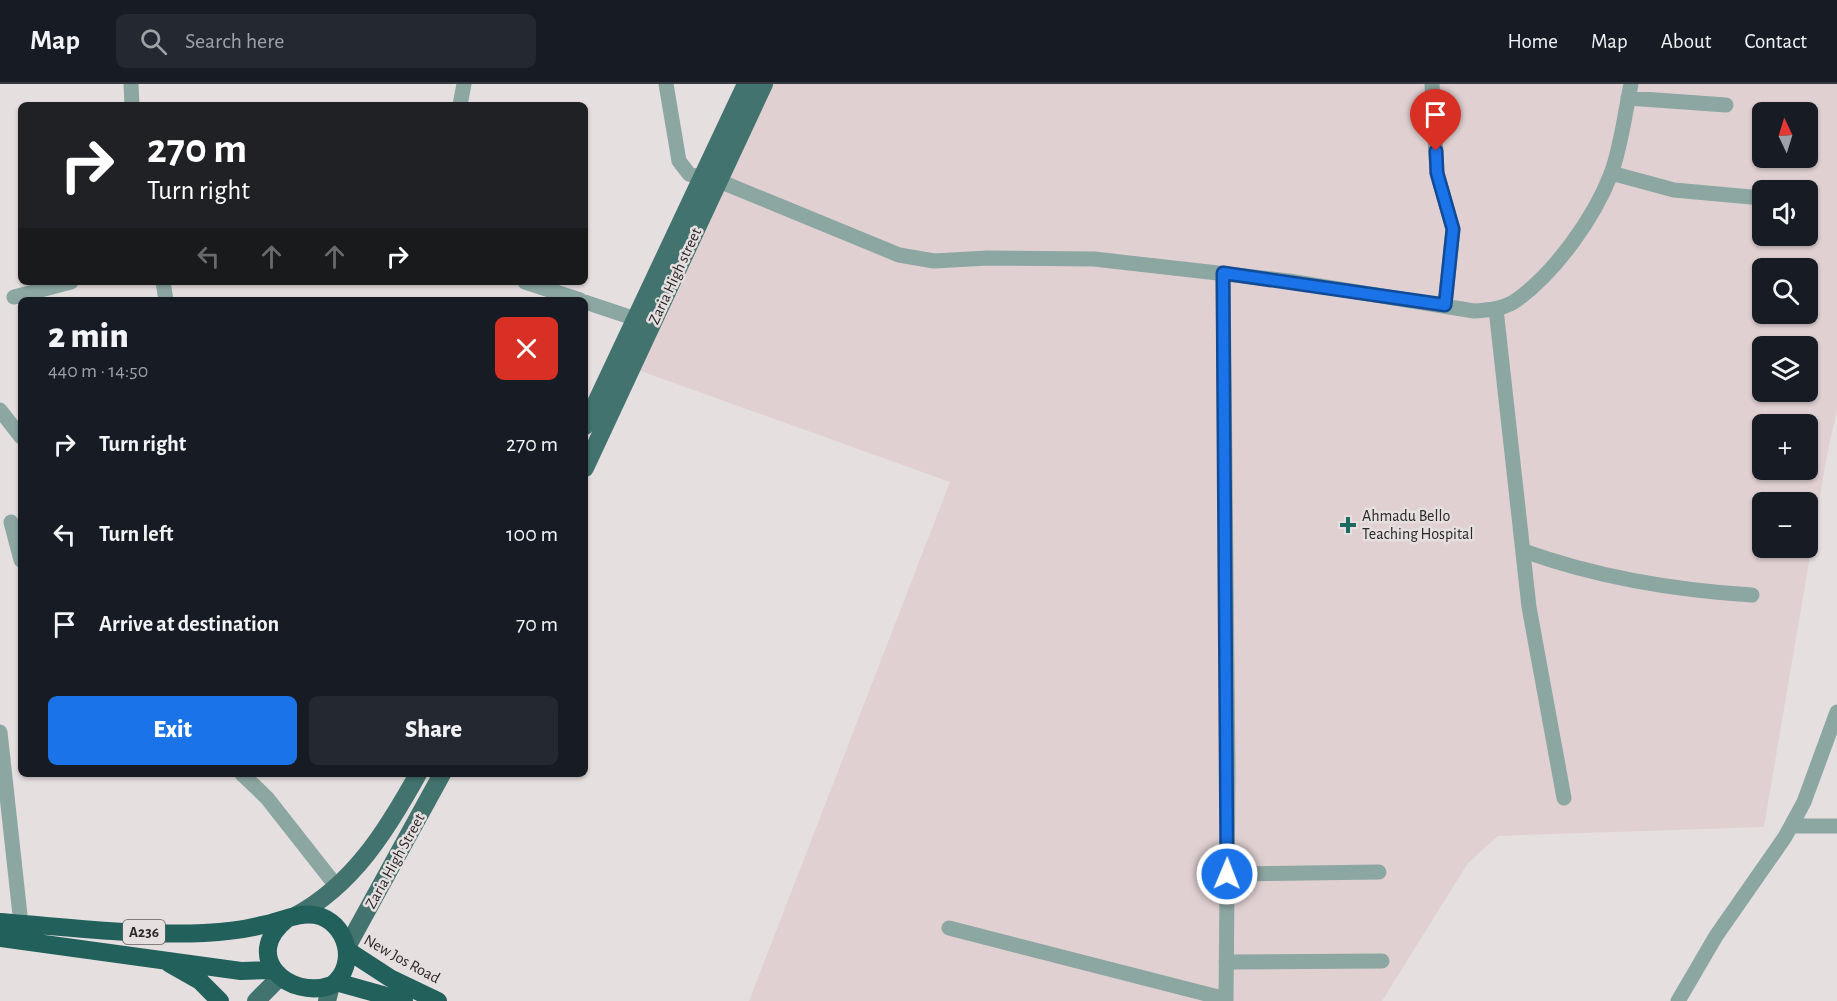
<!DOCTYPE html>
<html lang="en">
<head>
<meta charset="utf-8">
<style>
	:root { --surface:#171b24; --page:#242831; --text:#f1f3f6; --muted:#9ea1a6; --line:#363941; --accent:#1a73e8 }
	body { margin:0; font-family:"Alegreya Sans",sans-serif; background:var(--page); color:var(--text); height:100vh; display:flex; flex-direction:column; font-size:22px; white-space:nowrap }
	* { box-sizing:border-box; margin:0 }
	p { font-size:20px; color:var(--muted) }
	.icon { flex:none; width:33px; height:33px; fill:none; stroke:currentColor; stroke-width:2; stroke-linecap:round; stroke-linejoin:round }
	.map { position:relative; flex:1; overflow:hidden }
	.panel { position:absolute; left:18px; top:213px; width:570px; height:480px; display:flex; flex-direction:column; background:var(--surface); border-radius:9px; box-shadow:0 2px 4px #0004 }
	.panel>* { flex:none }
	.top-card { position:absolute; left:18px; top:18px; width:570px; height:183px; border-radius:9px; box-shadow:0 2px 4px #0004; background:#202124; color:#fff; overflow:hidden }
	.needle { width:39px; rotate:356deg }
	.fabs { position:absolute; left:1752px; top:18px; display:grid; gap:12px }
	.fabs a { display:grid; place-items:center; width:66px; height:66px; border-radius:9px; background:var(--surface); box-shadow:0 2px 4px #0004; font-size:30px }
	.pin { position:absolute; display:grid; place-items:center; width:51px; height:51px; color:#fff; margin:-62px -26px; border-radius:50% 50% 50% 0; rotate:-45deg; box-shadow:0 0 6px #0007 }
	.pin .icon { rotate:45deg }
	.me { position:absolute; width:66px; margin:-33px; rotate:1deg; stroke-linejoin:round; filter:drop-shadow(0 0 4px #0008) }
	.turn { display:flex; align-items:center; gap:21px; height:126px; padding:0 30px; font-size:27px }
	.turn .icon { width:78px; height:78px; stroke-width:2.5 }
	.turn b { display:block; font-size:42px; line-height:51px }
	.lanes { display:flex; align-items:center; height:57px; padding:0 30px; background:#0003; justify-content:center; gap:30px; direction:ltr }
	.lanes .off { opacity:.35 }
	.round { display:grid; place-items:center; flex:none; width:63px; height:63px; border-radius:9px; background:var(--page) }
	.summary { display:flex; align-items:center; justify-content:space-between; height:102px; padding:0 30px }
	h1 { font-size:36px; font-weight:800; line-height:45px }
	.button { display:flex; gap:12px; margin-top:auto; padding:12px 30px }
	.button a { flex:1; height:69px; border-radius:9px; background:var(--accent); color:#fff; font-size:24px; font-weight:800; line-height:69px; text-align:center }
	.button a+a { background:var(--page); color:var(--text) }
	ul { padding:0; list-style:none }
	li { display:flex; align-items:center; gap:18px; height:90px; padding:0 30px }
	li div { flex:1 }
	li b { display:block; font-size:22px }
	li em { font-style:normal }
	header { display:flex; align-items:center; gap:36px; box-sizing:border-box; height:84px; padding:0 30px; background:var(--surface); border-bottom:2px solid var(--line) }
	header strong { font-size:28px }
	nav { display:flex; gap:33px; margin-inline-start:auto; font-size:21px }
	.search { width:420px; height:54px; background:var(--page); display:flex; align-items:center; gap:15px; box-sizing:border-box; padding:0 21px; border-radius:9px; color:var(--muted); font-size:22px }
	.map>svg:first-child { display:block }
</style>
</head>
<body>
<header>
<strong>Map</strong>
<div class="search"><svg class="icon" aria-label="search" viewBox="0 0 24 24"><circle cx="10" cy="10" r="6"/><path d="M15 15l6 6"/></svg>Search here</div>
<nav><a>Home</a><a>Map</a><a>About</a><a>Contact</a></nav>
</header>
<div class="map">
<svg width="1837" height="917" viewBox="0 0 1837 917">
	<rect width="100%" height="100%" fill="#e6dfe0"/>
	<!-- built -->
	<path fill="#e0d0d2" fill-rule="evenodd" d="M773 0H1837V325L1827 371 1764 743 1498 752 1468 779 1382 917H749L950 398 635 285ZM1762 28H1808V74H1762ZM1762 106H1808V152H1762ZM1762 184H1808V230H1762ZM1762 262H1808V308H1762ZM1762 340H1808V386H1762ZM1762 418H1808V464H1762Z"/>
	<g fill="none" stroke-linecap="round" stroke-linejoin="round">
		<!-- minor -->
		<path stroke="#8ca6a2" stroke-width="15" d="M131 0 132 21
			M666 0 679 77 689 90 702 94
			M1432 0 1437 89 1453 145 1445 221
			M1628 14 1726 21
			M460 21 464 0
			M1611 89 1674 106 1762 114
			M719 97 899 171 934 177 988 174 1094 175 1289 197 1474 227C1489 226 1505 225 1518 215 1556 187 1594 134 1611 90 1621 63 1625 29 1631 0
			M1223 189 1228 689 1226 917
			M163 198 166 216
			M525 198 580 216
			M14 213 71 198
			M585 218 636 235
			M1496 225 1529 523 1564 714
			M0 326 21 353
			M11 438 21 476
			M1524 467C1599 494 1673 506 1752 511
			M0 648 21 840
			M242 690 267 714 337 803
			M1791 742H1837
			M1227 790 1379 788
			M949 844 1226 915
			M1226 878 1382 877
			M1678 917 1716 852 1785 753 1804 718 1837 628"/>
		<!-- major -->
		<path stroke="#42736e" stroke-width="18" d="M585 342 746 0
			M585 384 764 0
			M295 832C353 801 387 746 418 690
			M347 863 442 690
			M256 917 277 896
			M327 917 331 902"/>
		<!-- highway -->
		<path stroke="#22615b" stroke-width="18" d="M0 838C67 843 136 852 204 849 223 848 244 846 262 841 279 838 298 828 315 831 347 837 359 881 332 901 289 917 240 872 287 835
			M0 854 241 887 271 886
			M347 866 390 894 438 917
			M170 880 200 897 220 917
			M336 898 404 917"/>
	</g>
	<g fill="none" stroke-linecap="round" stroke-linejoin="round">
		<defs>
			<path id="route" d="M1227 790 1223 189 1445 221 1453 145 1437 89 1436 67"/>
		</defs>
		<!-- route casing -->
		<use href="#route" stroke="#114b97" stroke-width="15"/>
		<!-- route -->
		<use href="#route" stroke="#1a73e8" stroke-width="10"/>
	</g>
	<!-- markers -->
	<path fill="#1f6963" stroke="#e6dfe0" stroke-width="2" d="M1345 432h6v6h6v6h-6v6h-6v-6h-6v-6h6z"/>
	<g text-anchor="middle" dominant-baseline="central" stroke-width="5" stroke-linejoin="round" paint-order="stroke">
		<!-- shield labels -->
		<rect fill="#e6dfe0" stroke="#625e5e" stroke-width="1.5" x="123" y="836" width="42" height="24" rx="4.5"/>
		<g font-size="15" font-weight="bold" fill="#292727">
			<text x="144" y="848">A236</text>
		</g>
		<!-- street labels -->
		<g font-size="16" fill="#292727" stroke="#e6dfe0">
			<text transform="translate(675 192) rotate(-65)">Zaria High street</text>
			<text transform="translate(395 777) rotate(-61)">Zaria High Street</text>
			<text transform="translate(402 875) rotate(29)">New Jos Road</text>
		</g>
		<!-- poi labels -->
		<g font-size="16" fill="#292727" stroke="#e6dfe0" text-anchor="start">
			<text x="1362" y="432">Ahmadu Bello<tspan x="1362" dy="18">Teaching Hospital</tspan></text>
		</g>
	</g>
</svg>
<div class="fabs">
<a><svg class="needle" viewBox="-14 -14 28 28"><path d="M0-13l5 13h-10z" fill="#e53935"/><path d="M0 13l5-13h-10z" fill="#9ea1a6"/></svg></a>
<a><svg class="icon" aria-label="sound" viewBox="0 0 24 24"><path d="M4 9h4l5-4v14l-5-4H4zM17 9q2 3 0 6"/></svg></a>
<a><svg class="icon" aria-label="search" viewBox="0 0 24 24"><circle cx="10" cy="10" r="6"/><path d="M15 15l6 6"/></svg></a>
<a><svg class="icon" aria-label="layers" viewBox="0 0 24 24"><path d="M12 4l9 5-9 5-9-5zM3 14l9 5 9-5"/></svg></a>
<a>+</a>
<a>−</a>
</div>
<div class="pin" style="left:1436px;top:67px;background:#d93025"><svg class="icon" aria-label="arrive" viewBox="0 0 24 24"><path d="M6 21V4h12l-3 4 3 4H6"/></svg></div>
<svg class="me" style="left:1227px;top:790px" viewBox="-20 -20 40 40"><circle r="17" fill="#1a73e8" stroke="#fff" stroke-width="3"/><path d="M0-11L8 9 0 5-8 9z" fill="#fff"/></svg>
<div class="top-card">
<div class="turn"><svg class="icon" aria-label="right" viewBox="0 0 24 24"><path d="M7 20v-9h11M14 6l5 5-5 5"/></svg><div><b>270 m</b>Turn right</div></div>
<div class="lanes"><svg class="icon off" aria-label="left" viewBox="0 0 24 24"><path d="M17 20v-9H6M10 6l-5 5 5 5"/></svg><svg class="icon off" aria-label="ahead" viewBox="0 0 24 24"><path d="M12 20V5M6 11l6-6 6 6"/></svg><svg class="icon off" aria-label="ahead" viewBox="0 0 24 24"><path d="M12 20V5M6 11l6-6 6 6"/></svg><svg class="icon" aria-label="right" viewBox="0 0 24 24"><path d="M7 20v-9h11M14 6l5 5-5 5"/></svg></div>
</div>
<section class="panel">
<div class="summary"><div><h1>2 min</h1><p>440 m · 14:50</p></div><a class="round" style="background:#d93025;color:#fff"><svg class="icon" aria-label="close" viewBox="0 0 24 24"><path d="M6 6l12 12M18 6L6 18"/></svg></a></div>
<ul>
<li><svg class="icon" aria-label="right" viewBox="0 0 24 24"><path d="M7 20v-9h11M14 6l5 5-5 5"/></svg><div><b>Turn right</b></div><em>270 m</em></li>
<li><svg class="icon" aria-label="left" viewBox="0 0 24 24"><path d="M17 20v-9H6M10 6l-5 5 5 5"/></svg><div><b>Turn left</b></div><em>100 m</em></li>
<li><svg class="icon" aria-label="arrive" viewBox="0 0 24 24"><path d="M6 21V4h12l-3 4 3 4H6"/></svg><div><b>Arrive at destination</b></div><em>70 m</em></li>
</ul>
<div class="button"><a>Exit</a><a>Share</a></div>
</section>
</div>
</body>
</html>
